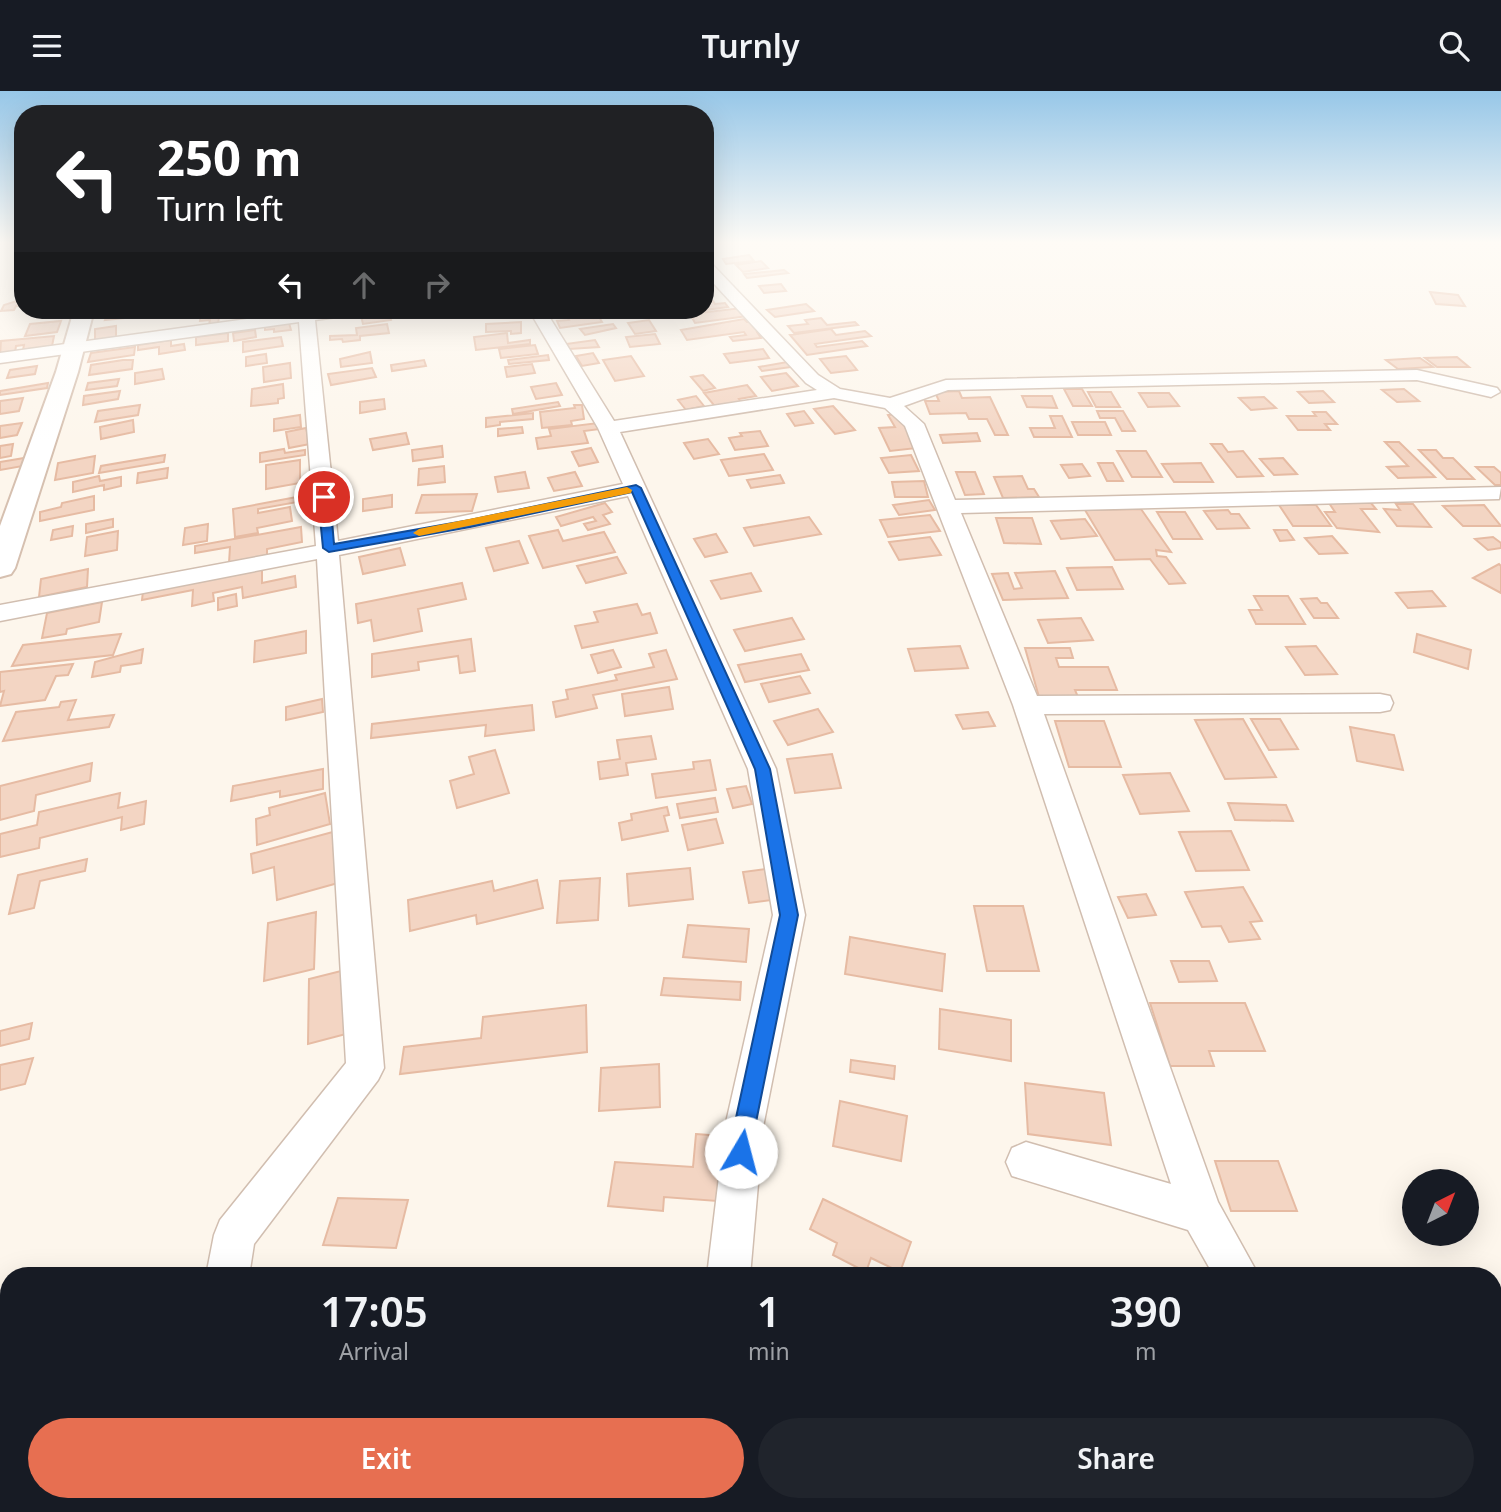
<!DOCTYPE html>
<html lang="en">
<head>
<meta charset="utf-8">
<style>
	:root { --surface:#171b24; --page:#20242c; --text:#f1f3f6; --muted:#9ea1a6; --accent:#e76f51 }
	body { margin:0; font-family:"Noto Sans",sans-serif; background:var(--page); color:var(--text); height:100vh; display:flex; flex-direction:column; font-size:26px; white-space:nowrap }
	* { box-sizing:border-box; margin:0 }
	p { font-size:23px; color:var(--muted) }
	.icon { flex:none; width:38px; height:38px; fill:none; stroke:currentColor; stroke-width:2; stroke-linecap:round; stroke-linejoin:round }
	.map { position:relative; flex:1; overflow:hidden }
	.drawer { position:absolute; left:0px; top:1176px; width:1502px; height:245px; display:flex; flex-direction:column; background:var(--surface); border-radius:28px 28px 0 0; box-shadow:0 7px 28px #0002 }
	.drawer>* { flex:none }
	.banner { position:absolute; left:14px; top:14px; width:700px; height:214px; border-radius:28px; box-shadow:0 7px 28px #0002; background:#202124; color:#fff; overflow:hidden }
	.needle { width:46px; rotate:42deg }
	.fabs { position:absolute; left:1402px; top:1078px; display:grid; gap:14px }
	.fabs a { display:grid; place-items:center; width:77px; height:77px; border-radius:50%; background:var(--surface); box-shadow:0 7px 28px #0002; font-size:35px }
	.pin { position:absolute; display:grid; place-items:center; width:60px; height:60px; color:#fff; margin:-30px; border:4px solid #fff; border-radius:50%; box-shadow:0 2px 7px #0007 }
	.me { position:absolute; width:77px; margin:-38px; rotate:8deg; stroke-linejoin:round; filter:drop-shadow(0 0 5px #0008) }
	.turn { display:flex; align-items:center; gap:24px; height:147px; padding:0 28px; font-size:32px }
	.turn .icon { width:91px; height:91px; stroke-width:2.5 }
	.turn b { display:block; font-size:49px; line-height:60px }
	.lanes { display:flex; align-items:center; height:66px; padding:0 28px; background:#0003; justify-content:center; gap:35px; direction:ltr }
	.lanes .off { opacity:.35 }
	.eta { display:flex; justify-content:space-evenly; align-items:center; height:119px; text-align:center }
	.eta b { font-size:42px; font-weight:600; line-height:49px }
	.cta { display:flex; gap:14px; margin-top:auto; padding:14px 28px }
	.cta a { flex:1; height:80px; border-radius:42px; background:var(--accent); color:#fff; font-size:28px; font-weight:600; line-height:80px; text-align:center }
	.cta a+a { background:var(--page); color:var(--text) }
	header { display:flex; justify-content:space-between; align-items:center; height:91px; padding:0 28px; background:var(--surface); font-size:32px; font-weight:600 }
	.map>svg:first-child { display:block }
</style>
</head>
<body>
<header><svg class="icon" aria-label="menu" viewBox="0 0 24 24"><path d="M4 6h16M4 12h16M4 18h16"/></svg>Turnly<svg class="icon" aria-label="search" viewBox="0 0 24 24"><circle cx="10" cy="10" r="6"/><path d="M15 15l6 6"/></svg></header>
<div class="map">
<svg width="1501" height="1421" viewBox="0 0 1501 1421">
	<rect width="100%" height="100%" fill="#fdf6ec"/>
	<!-- building -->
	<path fill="#f3d5c3" stroke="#e6bba3" stroke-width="2" d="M749 164 754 170 726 173 723 168Z
		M761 170 768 177 743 181 736 174Z
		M784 179 788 182 747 187 744 183Z
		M781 193 786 200 764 202 759 195Z
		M1430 201 1458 204 1465 215 1436 213Z
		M23 208V214L16 215 14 219 1 220 4 214Z
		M713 210 715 213 725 212 728 216 705 219V211Z
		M806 213 814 220 775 226 767 219Z
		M742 217 748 225 695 232 690 223Z
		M155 219 153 224 105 229 108 222Z
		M186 219H220L218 233 209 234 210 229 200 230 201 222 186 224Z
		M258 219H290V221L259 225Z
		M590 219 594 227 599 226 602 231 560 237 557 230 569 229 565 222Z
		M389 221 391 229 363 233 361 225Z
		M821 227 827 234 855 231 858 234 794 242 788 235 808 233 805 229Z
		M744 228 747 231H753L760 240 757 241 761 247 733 250 730 246 746 244 744 241 687 249 681 239Z
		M649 229 656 240 635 243 628 232Z
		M61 230 57 241 25 245 30 233Z
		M521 231V242L511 243V240L486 241V233Z
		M289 232 291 239 274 241V238L265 239V236Z
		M387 233 389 242 360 245V249L343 251 342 248 330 249V245L357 244 356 237Z
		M613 233 616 237 585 244 580 238Z
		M116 235V246L95 250V238Z
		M831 238 836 244 865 240 871 245 815 253 817 256 862 250 867 255 807 264 790 244Z
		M255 239 256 246 234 250 233 242Z
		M228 242V250L196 254V246Z
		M507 242 508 252 530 249V253L476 259 474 246Z
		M655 243 660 253 630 256 626 246Z
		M54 245 52 255 23 259 24 254 16 255 15 262 0 264 1 250Z
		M281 246 283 255 243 261V251Z
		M171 249V255L184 253 185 259 159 263V256L138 259V254Z
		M595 249 599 256 569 258 566 253Z
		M535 254 538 263 501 267 499 258Z
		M135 256 134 264 88 271 91 262Z
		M763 258 769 267 730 272 724 263Z
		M370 261 372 272 341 276 340 268Z
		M593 262 599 272 582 275 576 265Z
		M266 263 267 272 246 275V266Z
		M548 264 549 269 509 273 508 269Z
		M631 265 644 285 615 290 603 269Z
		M846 265 857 279 831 282 820 268Z
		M1457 266 1469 276H1437L1425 267Z
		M1420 267 1433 276 1398 278 1386 269Z
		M123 269H133L132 278 89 284 91 274Z
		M424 269 426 275 392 280 391 274Z
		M787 271 791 276 762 280 759 276Z
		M290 272 291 287 264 291 263 276Z
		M532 273 535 282 507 286 505 276Z
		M37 275 35 283 7 287 10 279Z
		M372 277 376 286 331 294 328 283Z
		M162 278 164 288 135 293V282Z
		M786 282 798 295 772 300 761 286Z
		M703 284 715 297 703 300 691 286Z
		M119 288 117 295 86 299 88 292Z
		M48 292 47 297 0 304V300Z
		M556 292 562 304 536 308 531 296Z
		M283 293 284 307 278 308V312L251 315 252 298Z
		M747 294 756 305 739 308 743 313 717 318 704 302Z
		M1064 298H1082L1092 315H1073Z
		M1404 298 1419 310 1397 311 1382 299Z
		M120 300 118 308 83 314 84 305Z
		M959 300 962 307 990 306 1008 344H995L987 328H969L966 322 930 323 925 310H939L935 301Z
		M1323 300 1334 311 1309 312 1298 301Z
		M1088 301H1111L1120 316H1096Z
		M1139 302H1169L1179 315 1148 316Z
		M696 305 704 315 686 319 678 309Z
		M1022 305H1052L1057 317 1027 316Z
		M1264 306 1276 317 1251 319 1239 307Z
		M23 307 19 320 0 323V310Z
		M384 308 385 318 360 322V311Z
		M558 311 560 315 513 323 512 318Z
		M140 314 138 324 95 331 98 320Z
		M574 314H582L584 328 571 330 572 334 542 337 540 321 575 317Z
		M833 315 855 339 835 343 814 318Z
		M804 320 813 332 795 335 787 323Z
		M1097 320H1123L1135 340H1122L1115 327H1100Z
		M1313 321H1326L1337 333H1325L1330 339H1298L1287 325H1316Z
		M533 322V328L500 331V334L486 336V327Z
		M898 323 917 357 890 360 879 337 895 336 888 324Z
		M300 324 301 336 274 340V328Z
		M1050 325H1062L1072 346H1034L1030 337H1055Z
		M133 329 134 341 101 348 100 336Z
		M1072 331H1105L1111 344H1078Z
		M22 332 17 344 0 347V335Z
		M598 332 600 338 584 340 588 352 538 358 536 347 551 345 549 338Z
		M522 336 523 342 498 345V338Z
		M306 337 310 353 289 357 286 341Z
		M760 340 768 355 735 359 729 347 742 345 740 342Z
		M406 342 409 353 373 359 370 348Z
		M977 342 980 350 943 352 940 344Z
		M708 348 719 363 694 368 684 352Z
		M1385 351H1399L1435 386 1398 387 1387 376 1408 375Z
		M13 353 11 365 0 367V355Z
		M1211 353H1222L1228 361 1243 360 1263 385 1237 386Z
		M442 355 443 366 413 370 412 359Z
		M591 357 598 371 579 375 572 361Z
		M284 358 285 362 305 359V364L260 371V362Z
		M1419 359H1436L1443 367H1453L1474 388H1447Z
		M1117 360H1146L1162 386H1132Z
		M764 363 773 379 729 385 721 369Z
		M165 364 164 371 99 382 101 375Z
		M911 364 919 380 889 382 881 367Z
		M95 365 93 382 55 389 58 372Z
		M24 367 23 375 0 379V371Z
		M1283 367 1297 383 1274 384 1260 368Z
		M300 369V392L266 398V374Z
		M1098 372H1113L1123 390H1107Z
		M1201 372 1213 391H1174L1162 373Z
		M1082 373 1090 385 1069 387 1061 374Z
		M444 375 445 391 418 394 419 378Z
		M1476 376H1494L1501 382V394H1495Z
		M168 377 167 387 137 392 138 382Z
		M525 381 529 397 498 401 495 386Z
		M575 381 582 395 554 400 548 387Z
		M956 381H975L984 403 965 404Z
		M780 384 784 392 751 397 747 389Z
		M99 385 100 390 121 386V395L104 399V394L73 401V391Z
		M1022 385 1028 398H1034L1039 406 1003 407 994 386Z
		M924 390 928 406H895L892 391Z
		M313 403 314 408 258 418V422L290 416 292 430 257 437 258 442 235 446 233 418Z
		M477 403 472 420 416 422 422 404Z
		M392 404V416L363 420V408Z
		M94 405V419L40 430V421L61 416 62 412Z
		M929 409 935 419 899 424 893 414Z
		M605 412 612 421 603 424 610 433 588 439 584 433 596 430 593 426 561 435 556 426Z
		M1329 412H1371L1376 418H1361L1379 441 1337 437 1325 421H1335Z
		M1396 413H1413L1431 436 1397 435 1384 418 1400 419Z
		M1279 414H1316L1331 435H1293Z
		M1484 414 1501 435H1463L1443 415Z
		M1141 418 1171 461 1156 459 1157 465 1166 466 1185 492 1169 493 1150 468 1115 469 1085 419Z
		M1228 419 1231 423H1239L1249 437 1217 438 1204 420Z
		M1157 421H1185L1202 448H1173Z
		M930 424 940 440 888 446 880 429Z
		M809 426 821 443 754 455 744 437Z
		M996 427H1032L1041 453 1004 452Z
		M113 428V436L86 442V433Z
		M1085 428 1097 445 1061 448 1051 430Z
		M208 433 207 450 183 454 185 437Z
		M73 435 72 445 51 449 53 439Z
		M301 436 302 451 267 458V465L229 472 230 456 195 462V455Z
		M558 439 563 450 604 441 615 461 543 477 529 445Z
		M1274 439H1287L1294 449 1280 450Z
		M118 440 117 459 85 465 87 446Z
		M716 443 727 461 705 466 694 448Z
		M1332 445 1347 462 1319 463 1305 447Z
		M930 446 941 464 899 469 889 451Z
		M1493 446 1501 452V457L1488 459 1475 448Z
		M519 450 528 472 494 480 486 457Z
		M400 457 405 474 363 483 359 466Z
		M617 466 626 482 586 492 577 475Z
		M1499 473 1501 475V502L1473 487Z
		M1112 476 1123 498 1077 499 1067 477Z
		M262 477V492L295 485 296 496 243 507 242 496 213 502 214 510 192 515 193 499 142 509 143 500Z
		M88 478 87 496 39 506 41 488Z
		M1055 480 1068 507 1003 509 992 483 1008 482 1014 498 1022 497 1015 482Z
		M751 482 761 500 721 508 711 490Z
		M462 492 466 508 418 518 422 540 374 550 371 529 358 532 356 513Z
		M1432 500 1445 515 1408 517 1396 502Z
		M236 503 237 515 218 519V507Z
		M1254 505H1288L1305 533H1256L1249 519H1262Z
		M1317 507 1321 512H1327L1338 527H1314L1301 508Z
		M102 511 99 531 67 538 66 543 42 547 47 522Z
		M637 513 642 524 650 522 657 542 582 557 575 535 598 531 594 521Z
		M792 527 804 548 745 560 734 539Z
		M1081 527 1093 549 1048 552 1038 529Z
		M306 540V562L254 571 255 550Z
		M121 543 113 564 12 575 23 554Z
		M1417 543 1471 559 1468 578 1414 561Z
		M471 548 475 580 460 582 458 565 418 571 419 579 372 586V563Z
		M960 555 968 577 915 580 908 558Z
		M1316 555 1337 583 1305 584 1286 556Z
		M1025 557H1070L1073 567H1056L1059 576H1108L1117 599H1075L1078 606H1039Z
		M143 558 141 572 121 575 120 581 92 586 95 571Z
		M613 559 621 576 598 582 591 564Z
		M666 559 677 588 593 604 597 617 556 626 553 611 568 608 566 599 617 589 615 584 654 576 649 563Z
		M801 563 809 579 745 591 738 574Z
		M73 573 68 584 56 585 45 609 0 615 4 600 0 601V581Z
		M800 585 810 602 769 611 761 593Z
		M669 596 673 618 625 625 622 603Z
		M322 608 323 621 286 629V616Z
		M76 609 68 629 114 624 109 636 3 650 16 621 59 616 61 611Z
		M532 614 534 639 485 645 486 634 371 647 372 633Z
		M818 618 833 641 788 654 774 630Z
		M988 621 995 635 963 638 956 624Z
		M1243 628 1276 686 1225 688 1195 629Z
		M1251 628H1280L1298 658 1269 659Z
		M1055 630H1104L1121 676H1069Z
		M1350 636 1394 644 1403 679 1357 670Z
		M651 645 656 668 626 672 628 684 600 688 598 671 620 668 617 649Z
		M495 659 509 702 457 717 450 690 474 683 469 666Z
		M832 663 841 697 795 702 787 668Z
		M710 669 716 699 656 707 652 683 694 678 693 671Z
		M92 672 90 690 36 704 34 720 0 729V695Z
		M323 678V698L280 706V700L231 710 233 695Z
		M1170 682 1189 720 1140 723 1123 684Z
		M746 695 752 713 733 717 727 698Z
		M120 702 118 717 146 710 144 733 121 739 122 726 40 747 39 757 0 766V743L37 734 39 721Z
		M325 702 330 733 257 754 256 728 270 724 269 717Z
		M715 707 718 721 680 727 677 713Z
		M1228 712 1286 714 1293 730 1235 729Z
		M667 716 669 724 664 725 668 740 622 749 619 732 632 729 631 723Z
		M716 728 723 752 688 759 682 734Z
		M340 739 342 751 333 754 338 792 277 809 274 776 253 782 251 763Z
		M1231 740 1249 779 1196 780 1179 741Z
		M87 768 85 780 40 790 34 817 9 823 18 784Z
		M690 777 693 808 629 815 627 783Z
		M765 778 772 809 749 812 743 781Z
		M600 787 598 829 557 832 560 790Z
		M537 789 543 817 477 833 476 824 410 840 408 809 492 790 494 800Z
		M1243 796 1262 830 1250 831 1260 848 1229 851 1221 835 1202 836 1185 801Z
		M1146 803 1156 824 1128 827 1118 806Z
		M974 815H1023L1039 880H987Z
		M316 821 314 878 264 890 268 832Z
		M688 834 749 838 746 871 683 866Z
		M850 846 945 863 942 900 845 883Z
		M1171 870H1209L1217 890 1179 891Z
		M345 879 346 943 308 953 309 888Z
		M664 887 741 891 740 909 661 904Z
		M1150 912H1245L1265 960H1209L1214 975H1170Z
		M586 914 587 961 400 983 404 956 481 947 483 926Z
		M940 918 1011 929V970L939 958Z
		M32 932 29 948 0 955V940Z
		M33 967 25 993 0 999V974Z
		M851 969 895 975 894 988 850 981Z
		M659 973 660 1016 599 1020 601 977Z
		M1025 992 1104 1002 1111 1054 1028 1043Z
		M840 1010 907 1025 901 1070 833 1055Z
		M696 1043 722 1045 717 1110 664 1106 663 1120 608 1115 615 1071 693 1076Z
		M1215 1070H1278L1297 1120H1231Z
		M338 1107 408 1109 396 1157 323 1154Z
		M823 1108 911 1151 900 1181 871 1167 866 1181 833 1164 837 1152 810 1138Z"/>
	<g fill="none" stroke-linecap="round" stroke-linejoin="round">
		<defs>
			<path id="street" d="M705 170 710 171 818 284 840 298 890 307 946 289 1417 279 1497 297 1500 301 1491 306 1417 289 948 299 904 315 924 333 955 409 1501 396 1499 408 961 422 1037 605 1380 603 1390 605 1393 612 1390 619 1380 621 1044 623 1218 1111 1259 1185H1214L1188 1139 1012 1085 1006 1071 1012 1057 1026 1051 1171 1093 1013 614 905 335 885 317 834 307 620 341 776 678 805 824 763 1036 750 1185H707L725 1036 773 824 748 678 628 405 339 464 384 977 378 989 254 1153 249 1185H206L214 1144 220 1129 346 972 317 468 0 530V514L316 455 299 231 0 272V262L298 221V219H359L351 224 315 229 338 450 623 393 598 337 529 219H545L614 330 817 299 806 292 705 183Z
				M155 1412H205L203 1421H153Z
				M673 1412H723L721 1421H671Z
				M1202 1412H1256L1252 1421H1198Z"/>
			<path id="secondary" d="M74 219H94L78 281 15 477 11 483 0 486V435L56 281Z"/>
		</defs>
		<!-- street casing -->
		<use href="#street" stroke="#d1beb0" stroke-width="3"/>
		<!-- secondary casing -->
		<use href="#secondary" stroke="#d6c0b0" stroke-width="4"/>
		<!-- street -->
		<use href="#street" fill="#fff" fill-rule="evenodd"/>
		<!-- secondary -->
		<use href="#secondary" fill="#fff" fill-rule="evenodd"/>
	</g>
	<!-- sky -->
	<linearGradient id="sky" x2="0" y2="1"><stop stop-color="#97c7e8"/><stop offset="0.43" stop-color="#fefbf6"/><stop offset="1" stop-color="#fefbf6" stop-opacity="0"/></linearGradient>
	<rect width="1501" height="352" fill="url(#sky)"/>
	<!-- route -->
	<path fill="#1a73e8" stroke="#114b97" stroke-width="2" d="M636 394 641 397 770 678 798 824 755 1036 749 1068 741 1071 734 1068 731 1061 734 1036 780 824 755 678 632 401 470 436 329 461 323 457 318 406 324 402 330 406 334 453 470 429Z"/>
	<!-- slow -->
	<path fill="#f59e0b" d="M627 396 632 399 631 402 419 445 413 442 419 438Z"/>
</svg>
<div class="fabs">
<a><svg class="needle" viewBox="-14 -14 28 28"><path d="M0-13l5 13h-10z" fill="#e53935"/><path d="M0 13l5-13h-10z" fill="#9ea1a6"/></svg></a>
</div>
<div class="pin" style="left:324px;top:406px;background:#d93025"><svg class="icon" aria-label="arrive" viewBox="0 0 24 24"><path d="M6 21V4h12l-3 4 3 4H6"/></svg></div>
<svg class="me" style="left:741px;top:1061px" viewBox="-20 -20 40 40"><circle r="19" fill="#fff"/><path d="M0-13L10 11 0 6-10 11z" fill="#1a73e8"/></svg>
<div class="banner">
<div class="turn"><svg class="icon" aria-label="left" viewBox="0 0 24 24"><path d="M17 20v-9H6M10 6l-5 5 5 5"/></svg><div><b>250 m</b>Turn left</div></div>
<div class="lanes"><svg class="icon" aria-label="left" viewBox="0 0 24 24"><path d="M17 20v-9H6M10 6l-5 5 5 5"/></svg><svg class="icon off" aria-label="ahead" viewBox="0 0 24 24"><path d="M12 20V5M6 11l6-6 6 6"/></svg><svg class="icon off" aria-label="right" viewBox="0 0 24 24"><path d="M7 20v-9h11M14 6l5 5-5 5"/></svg></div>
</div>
<section class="drawer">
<div class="eta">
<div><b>17:05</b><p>Arrival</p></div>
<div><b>1</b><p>min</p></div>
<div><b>390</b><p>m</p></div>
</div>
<div class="cta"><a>Exit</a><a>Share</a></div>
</section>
</div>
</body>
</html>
